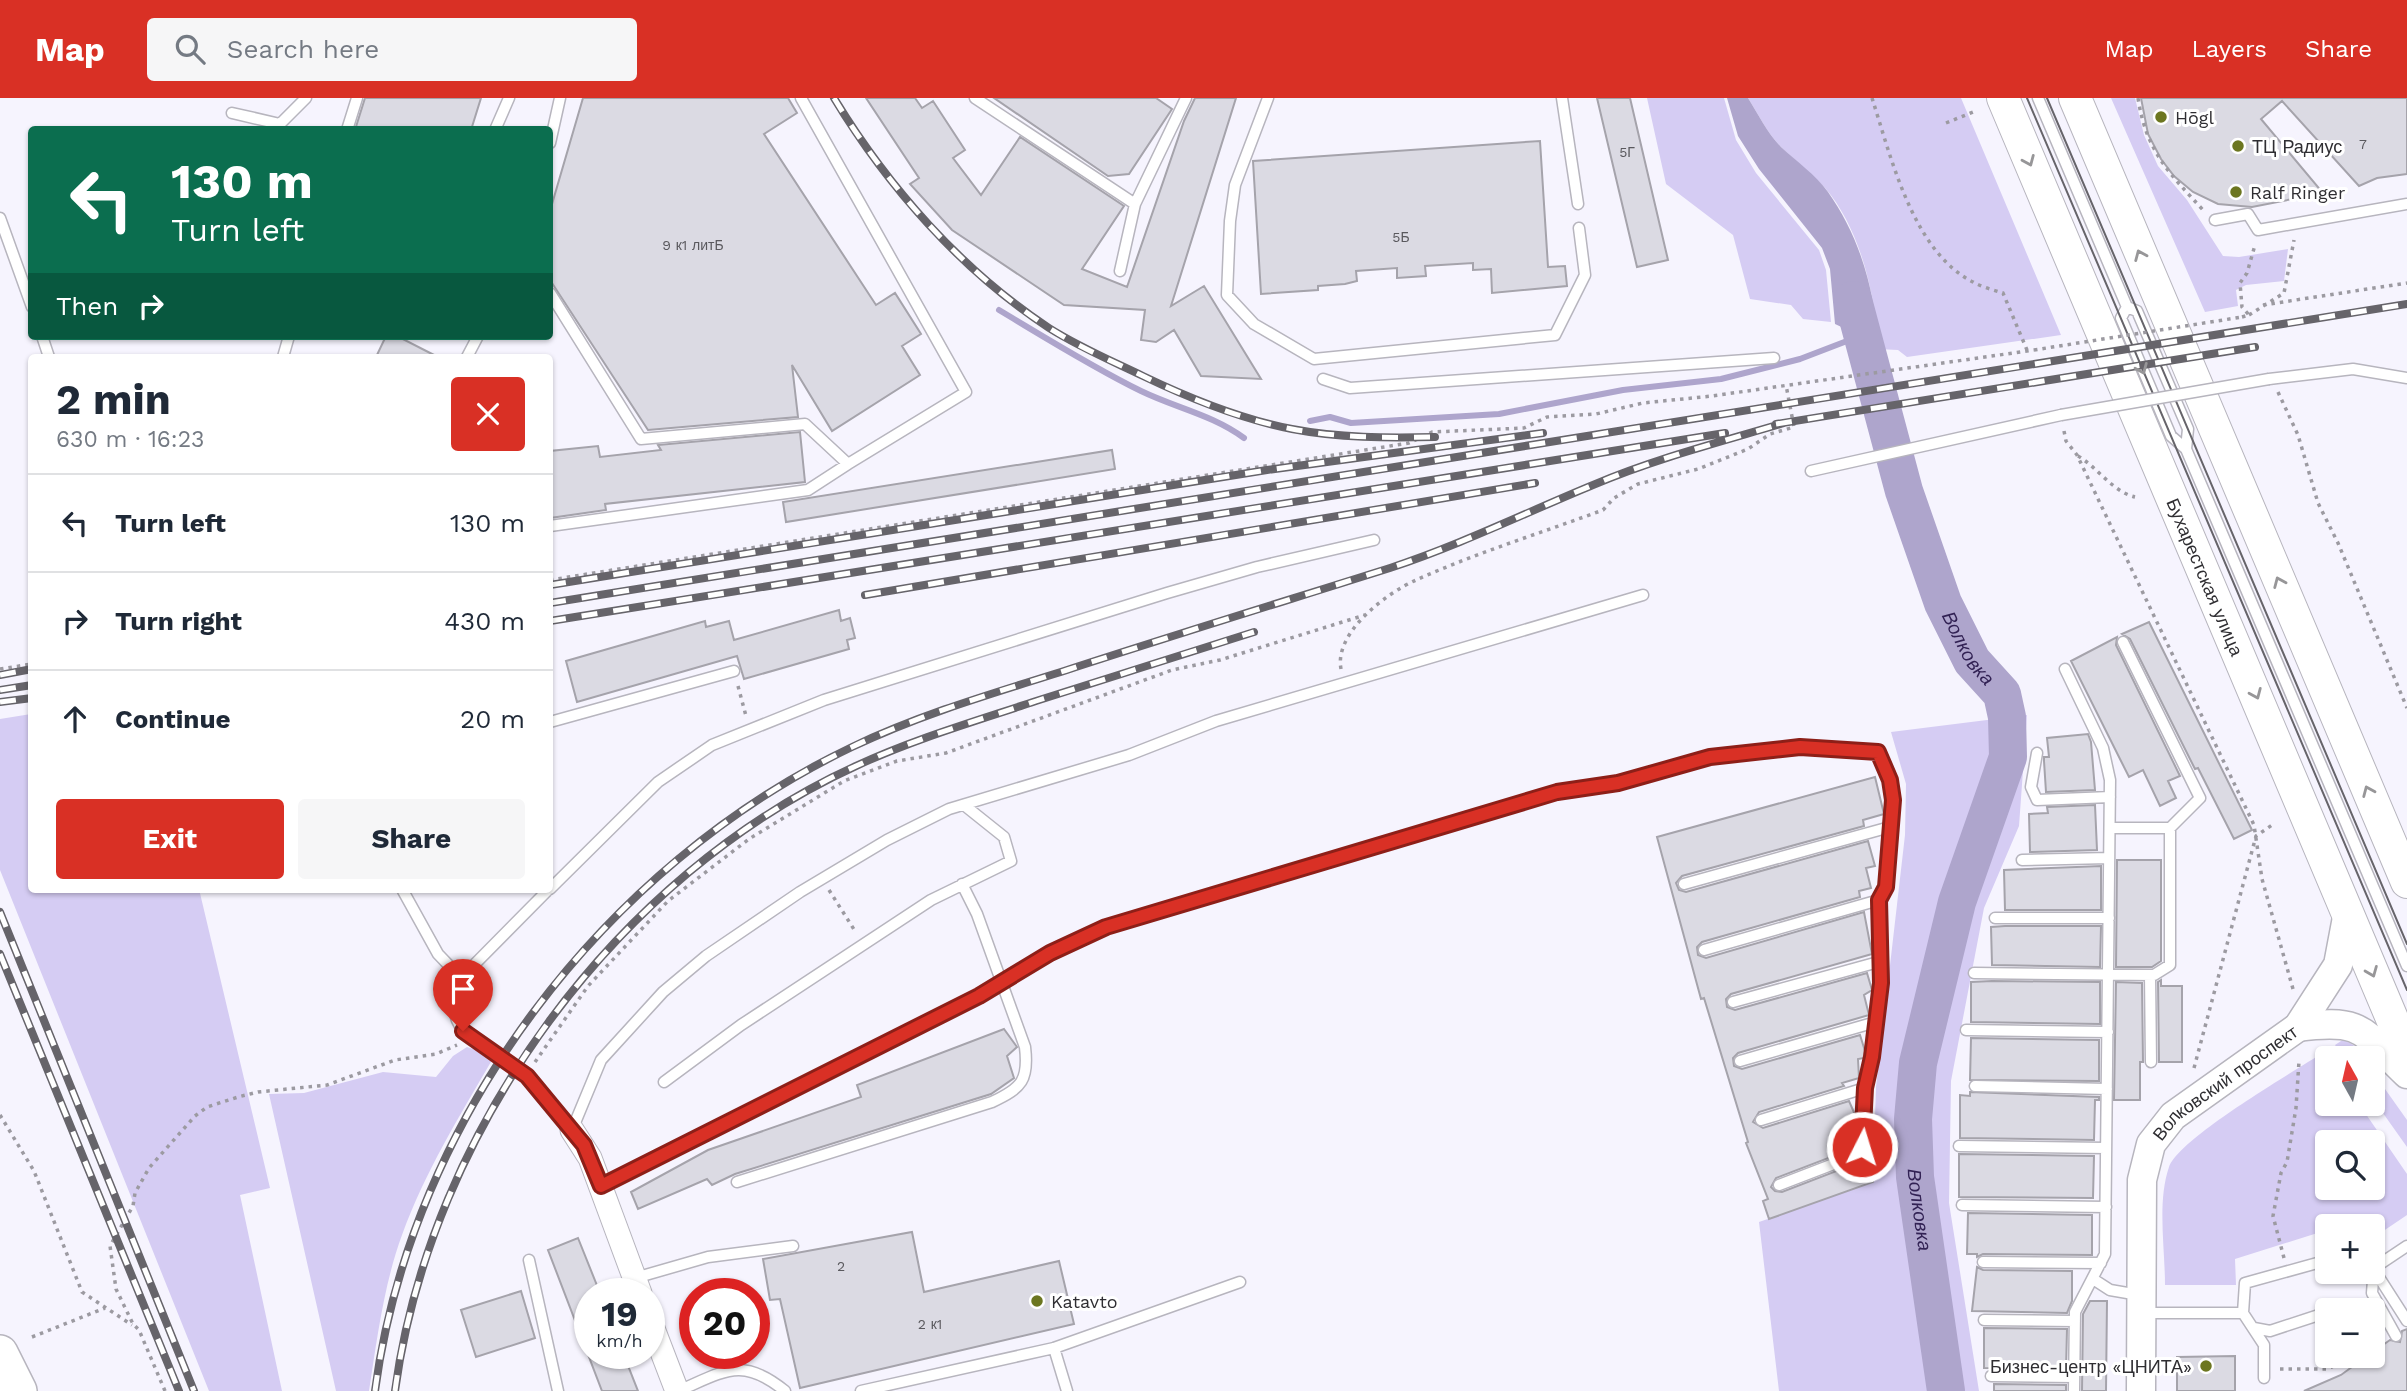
<!DOCTYPE html>
<html lang="en">
<head>
<meta charset="utf-8">
<style>
	:root { --surface:#fff; --page:#f6f6f7; --text:#1f2937; --muted:#747a83; --line:#e0e1e3; --accent:#d93025 }
	body { margin:0; font-family:"Work Sans",sans-serif; background:var(--page); color:var(--text); height:100vh; display:flex; flex-direction:column; font-size:26px; white-space:nowrap }
	* { box-sizing:border-box; margin:0 }
	p { font-size:23px; color:var(--muted) }
	.icon { flex:none; width:38px; height:38px; fill:none; stroke:currentColor; stroke-width:2; stroke-linecap:round; stroke-linejoin:round }
	.map { position:relative; flex:1; overflow:hidden }
	.details { position:absolute; left:28px; top:256px; width:525px; height:539px; display:flex; flex-direction:column; background:var(--surface); border-radius:7px; box-shadow:0 2px 5px #0004 }
	.details>* { flex:none }
	.hud { position:absolute; left:28px; top:28px; width:525px; height:214px; border-radius:7px; box-shadow:0 2px 5px #0004; background:#0b6e4f; color:#fff; overflow:hidden }
	.needle { width:46px; rotate:352deg }
	.tools { position:absolute; left:2315px; top:948px; display:grid; gap:14px }
	.tools a { display:grid; place-items:center; width:70px; height:70px; border-radius:7px; background:var(--surface); box-shadow:0 2px 5px #0004; font-size:35px }
	.speed { position:absolute; left:574px; top:1180px; display:flex; gap:14px; font-size:35px; font-weight:700; text-align:center }
	.speed>* { display:grid; place-content:center; width:91px; height:91px; border-radius:50%; background:var(--surface); box-shadow:0 2px 5px #0004; line-height:1 }
	.speed small { font-size:18px; font-weight:400 }
	.speed .limit { border:10px solid #d22; background:#fff; color:#111 }
	.pin { position:absolute; display:grid; place-items:center; width:60px; height:60px; color:#fff; margin:-72px -30px; border-radius:50% 50% 50% 0; rotate:-45deg; box-shadow:0 0 7px #0007 }
	.pin .icon { rotate:45deg }
	.me { position:absolute; width:77px; margin:-38px; rotate:5deg; stroke-linejoin:round; filter:drop-shadow(0 0 5px #0008) }
	.turn { display:flex; align-items:center; gap:24px; height:147px; padding:0 28px; font-size:32px }
	.turn .icon { width:91px; height:91px; stroke-width:2.5 }
	.turn b { display:block; font-size:49px; line-height:60px }
	.then { display:flex; align-items:center; height:66px; padding:0 28px; background:#0003; gap:14px; font-size:26px }
	.round { display:grid; place-items:center; flex:none; width:74px; height:74px; border-radius:7px; background:var(--page) }
	.summary { display:flex; align-items:center; justify-content:space-between; height:119px; padding:0 28px }
	h1 { font-size:42px; font-weight:700; line-height:52px }
	.cta { display:flex; gap:14px; margin-top:auto; padding:14px 28px }
	.cta a { flex:1; height:80px; border-radius:7px; background:var(--accent); color:#fff; font-size:28px; font-weight:700; line-height:80px; text-align:center }
	.cta a+a { background:var(--page); color:var(--text) }
	ul { padding:0; list-style:none }
	li { display:flex; align-items:center; gap:21px; height:98px; padding:0 28px; border-top:2px solid var(--line) }
	li div { flex:1 }
	li b { display:block; font-size:26px }
	li em { font-style:normal }
	header { display:flex; align-items:center; gap:42px; box-sizing:border-box; height:98px; padding:0 35px; background:var(--accent); color:#fff }
	header strong { font-size:33px }
	nav { display:flex; gap:38px; margin-inline-start:auto; font-size:24px }
	.search { width:490px; height:63px; background:var(--page); display:flex; align-items:center; gap:18px; box-sizing:border-box; padding:0 24px; border-radius:7px; color:var(--muted); font-size:26px }
	.map>svg:first-child { display:block }
</style>
</head>
<body>
<header>
<strong>Map</strong>
<div class="search"><svg class="icon" aria-label="search" viewBox="0 0 24 24"><circle cx="10" cy="10" r="6"/><path d="M15 15l6 6"/></svg>Search here</div>
<nav><a>Map</a><a>Layers</a><a>Share</a></nav>
</header>
<div class="map">
<svg width="2407" height="1293" viewBox="0 0 2407 1293">
	<rect width="100%" height="100%" fill="#f6f4fe"/>
	<!-- green -->
	<path fill="#d5ccf3" fill-rule="evenodd" d="M1647 0H1724L1736 42 1756 75 1819 152 1826 172 1831 224 1803 221 1791 207 1750 201 1733 137 1666 86Z
		M1748 0H1961L2061 237 1907 259 1898 252 1877 251C1877 200 1860 130 1825 90 1811 75 1796 63 1781 49 1768 36 1758 16 1748 0Z
		M2111 0H2135L2144 37 2158 68 2187 102 2223 158 2239 159 2288 151 2284 183 2246 187 2236 192 2238 208 2205 214Z
		M31 616 32 791H199L270 1090 240 1097 282 1293H209L0 772V621Z
		M2027 617 2019 728 1984 810 1951 983 1949 1105 1979 1293H1779L1759 1124 1873 1084 1876 989 1905 737 1906 686 1891 634Z
		M2344 941 2356 949 2364 961H2345L2335 947Z
		M467 949 483 954 492 962C459 1019 425 1074 402 1137 384 1186 377 1241 369 1293H336L269 996 304 995 383 974 436 979 453 958Z
		M2324 954 2328 961V1006H2359L2407 1076V1117L2373 1140V1129H2355L2352 1125 2328 1129 2327 1132 2235 1161 2236 1187H2165C2165 1150 2157 1104 2169 1069 2179 1040 2293 974 2324 954ZM2328 1045H2373V1090H2328Z
		M2373 974 2407 1022V1049L2373 1001Z"/>
	<!-- water -->
	<path fill="#aea5cc" d="M1727 0H1748C1758 16 1768 36 1781 49 1797 64 1815 76 1828 94 1860 139 1877 197 1877 251L1860 254 1850 233 1835 226 1830 171 1822 150 1759 71 1738 38Z"/>
	<g fill="none" stroke-linecap="round" stroke-linejoin="round">
		<!-- stream -->
		<path stroke="#aea5cc" stroke-width="6" d="M999 212C1046 240 1092 269 1141 293 1176 310 1213 317 1244 340
			M1310 323 1330 319 1351 325 1499 316 1623 292 1721 281 1800 261 1860 238"/>
		<!-- river -->
		<path stroke="#aea5cc" stroke-width="38" id="s1" d="M1853 202 1904 393 1943 505 1972 563 2002 596 2007 619 2008 659 1957 804 1918 965 1913 1021 1915 1079 1946 1293"/>
	</g>
	<!-- building -->
	<path fill="#dbdae3" stroke="#a5a3ab" stroke-width="2" d="M365 0H481L471 32H355Z
		M583 0H788L797 15 764 36 876 207 895 195 921 236 902 248 920 277 832 333 792 267 798 319 648 332 550 182V113Z
		M866 0H915L922 10 933 3 965 52 953 60 981 97 1020 39 1124 108 1082 171 1127 189 1184 23 1195 0H1236L1171 208 1204 188 1261 281 1201 278 1174 232 1156 244 1141 242 1145 212 1064 207 952 132 910 86 919 80Z
		M994 0H1156L1172 11 1129 76 1108 78Z
		M1597 0H1630L1668 162 1637 169Z
		M2141 0H2407V76L2377 80 2359 88 2282 3 2261 21 2323 95 2252 109 2218 106 2193 94 2174 78 2161 61 2148 36Z
		M1540 43 1548 169 1565 168 1567 188 1492 195 1491 171 1473 172V165L1425 168 1426 178 1397 180V170L1356 173 1357 183 1345 186 1318 188V192L1261 196 1253 63Z
		M386 238H397L438 259H376Z
		M800 334 805 384 605 406 606 412 550 420V353L598 348 600 359 661 352 658 347Z
		M1112 352 1115 371 786 424 783 404Z
		M839 512 841 523 850 520 855 540 847 542 849 551 744 581 737 558 577 604 566 563 705 523 706 529 729 523 734 542Z
		M2149 524 2252 732 2234 741 2198 670 2195 671 2130 541 2122 536Z
		M2117 539 2116 547 2180 678 2168 683 2176 700 2160 708 2143 672 2129 679 2071 563Z
		M2088 636 2091 644 2095 692 2046 694 2044 663V659H2049L2047 640Z
		M1875 679 1884 716 1863 722 1864 728 1682 778 1676 785 1679 792 1686 794 1868 743 1875 768 1866 770 1871 790 1859 793 1860 799 1702 844 1697 849 1698 857 1706 860 1864 814 1872 856 1731 896 1726 901 1727 909 1735 912 1867 875 1872 892 1864 897 1869 917 1738 955 1733 960 1734 968 1742 971 1860 937 1865 953 1864 960 1858 961 1859 980 1842 985 1844 988 1759 1014 1753 1024 1763 1030 1849 1003 1856 1019 1852 1051 1776 1080 1771 1089 1775 1093 1782 1094 1860 1064 1865 1059 1873 1084 1769 1121 1763 1103 1768 1101 1746 1045 1748 1044 1704 900 1701 901 1657 739Z
		M2095 707 2097 752 2030 754 2029 716 2048 715 2047 709Z
		M2117 762H2161V863L2152 869H2116Z
		M2101 768V812H2005L2004 772Z
		M2005 828H2101L2100 869 1992 867 1991 829Z
		M2161 882V888H2182V964H2159L2158 884Z
		M1992 883 2100 884V926L1971 924V884Z
		M2116 884 2142 885 2143 964H2140V1002H2114Z
		M1004 931 1017 949 1007 958 1014 980 991 996 735 1076 712 1087 707 1081 638 1111 631 1094 708 1052 861 999 857 987Z
		M1971 940 2099 942V983L1970 982Z
		M1970 994 2099 999V1002H2095L2094 1042 1960 1040V997L1970 998Z
		M1959 1056 2094 1058 2093 1100 1959 1099Z
		M1968 1115 2092 1117V1157L1983 1156 1977 1159V1156H1967Z
		M912 1134 924 1194 1059 1163 1074 1226 800 1290 780 1201 770 1202 763 1161Z
		M578 1140 600 1195H590V1255H623L638 1293H602L548 1152Z
		M1977 1169 1983 1172 2072 1173V1203L2067 1215 1972 1213Z
		M521 1193 535 1240 476 1259 461 1212Z
		M2090 1203H2107L2106 1293H2082L2083 1216Z
		M1984 1230 2067 1231 2066 1271 1984 1270Z
		M2407 1231V1293H2304L2341 1277 2367 1258H2373V1254L2390 1242 2400 1244 2402 1233Z
		M2235 1258V1293H2177V1259Z
		M1994 1286 2066 1287V1293H1994Z"/>
	<g fill="none" stroke-linecap="round" stroke-linejoin="round">
		<defs>
			<path id="service" d="M975 0 1135 106
				M1268 0 1235 87 1230 123 1227 197 1254 226 1314 261 1555 237 1585 177 1579 130
				M1562 0 1578 106
				M2038 0 2127 209 2137 213 2188 331 2186 351 2407 868
				M232 15 280 26 306 0
				M347 32 357 0
				M495 32 509 0
				M550 45 560 0
				M0 120 32 209
				M2215 122 2248 116 2258 132 2407 106
				M1120 173 1135 106 1186 0
				M550 195 641 341 805 326 848 366 966 294 801 0
				M2127 209 2121 220 2171 338 2186 351
				M42 238 49 259
				M283 259 289 238
				M467 259 478 238
				M1323 281 1350 290 1774 260
				M2269 281 2353 271 2407 280
				M1811 373 2061 317
				M550 428 808 392 848 366
				M2065 571 2103 650 2110 682 2105 1156 2075 1214 2074 1293
				M550 624 734 573
				M2037 655 2031 689 2037 702 2110 699
				M2110 730H2170L2200 700 2123 544
				M2022 762 2109 760
				M1684 786 1890 729
				M402 791 438 856 461 880
				M549 791 461 880C434 942 493 945 527 978 544 993 558 1015 572 1032L601 962 663 894 706 858 800 794 887 742 949 711 1129 657 1216 623 1643 497
				M550 791 658 684 712 647 824 602 1167 495 1257 469 1374 442
				M1995 820H2109
				M1704 852 1879 802
				M1974 875 2154 877 2170 867V730
				M2150 877 2151 964
				M1733 904 1882 863
				M1966 932 2108 934
				M1740 963 1876 924
				M664 984 741 927 931 802 1011 763 1004 739 964 707
				M1975 988 2107 991
				M1761 1022 1865 990
				M1959 1048 2106 1050
				M737 1084 992 1004C1022 990 1029 982 1025 949L977 816 962 786
				M601 1088 979 898 1050 855 1106 829 1557 694 1618 686 1710 659 1800 649 1878 654 1890 682 1893 702 1886 789 1879 802 1881 885 1872 959 1865 990 1862 1049 1857 1057 1779 1087
				M1962 1107 2106 1109
				M529 1162 558 1293
				M1983 1164 2101 1165
				M2373 1170 2407 1223
				M635 1180 708 1159 793 1148
				M2093 1181 2110 1192 2139 1197
				M2331 1213 2341 1209
				M2144 1215H2243
				M1984 1222 2075 1223
				M2254 1230 2270 1233 2328 1214
				M2396 1238 2372 1195 2374 1170 2407 1148
				M1054 1250 1067 1293
				M1991 1278 2074 1279
				M2264 1280V1247L2243 1215 2245 1185 2328 1162
				M678 1293C725 1273 742 1258 785 1293
				M861 1293 1054 1250 1240 1184"/>
			<path id="minor" d="M572 1032 590 1060 640 1195
				M649 1220 677 1293"/>
			<g id="tertiary">
				<path d="M2298 929C2364 920 2362 933 2407 976"/>
				<path id="s2" d="M2141 1293 2142 1082 2151 1046 2173 1018 2298 929 2338 867 2348 814"/>
			</g>
			<g id="secondary">
				<path id="s3" d="M2003 0 2407 956"/>
				<path d="M2075 0 2407 784"/>
			</g>
			<path id="primary" d="M0 1255 19 1293"/>
		</defs>
		<!-- service casing -->
		<use href="#service" stroke="#b7b5be" stroke-width="13"/>
		<!-- minor casing -->
		<use href="#minor" stroke="#b7b5be" stroke-width="25"/>
		<!-- tertiary casing -->
		<use href="#tertiary" stroke="#b7b5be" stroke-width="31"/>
		<!-- secondary casing -->
		<use href="#secondary" stroke="#b7b5be" stroke-width="34"/>
		<!-- primary casing -->
		<use href="#primary" stroke="#b7b5be" stroke-width="38"/>
		<!-- path -->
		<path stroke="#9c9aa1" stroke-width="3.5" stroke-dasharray="3.5 5" stroke-linecap="butt" d="M1872 0C1891 59 1913 154 1973 184 1982 189 1993 192 2003 195L2027 252
			M2138 0C2146 53 2169 75 2204 113
			M1946 25 1973 14
			M2263 207 2407 185
			M2249 217 2284 195 2294 142
			M2242 219 2249 217 2242 209 2240 185 2247 175 2255 147
			M2278 294 2298 337 2318 405 2338 445 2407 610
			M2064 333 2066 343 2077 357 2254 727 2262 781 2293 891
			M2078 358C2097 369 2113 394 2135 399
			M550 482 1409 345 1432 334 1524 330 1547 319 1596 316 1643 305 1712 298 2034 252
			M0 571 32 566
			M1341 571C1334 535 1385 496 1416 482 1476 455 1541 435 1603 412L1614 400 1638 386 1698 371 1748 351 1770 336 1794 329 1786 287
			M738 588 746 618
			M829 792 855 833
			M535 964 588 888 668 803 749 741 844 683 897 663 946 655 1172 572 1220 562 1365 517
			M2194 970 2256 738 2275 725
			M0 1017 34 1073 82 1194 132 1227
			M2284 1160 2273 1118 2281 1075 2287 1064 2296 1010 2299 963
			M32 1239 105 1210
			M2373 1243 2381 1238
			M2280 1271H2328L2352 1258
			M165 1293 139 1232 133 1226 116 1191 110 1148 133 1108 135 1095 149 1070 195 1018 207 1009 238 999 258 994 327 987 395 962 436 956 457 947"/>
		<!-- service -->
		<use href="#service" stroke="#fff" stroke-width="10"/>
		<!-- minor -->
		<use href="#minor" stroke="#fff" stroke-width="23"/>
		<!-- tertiary -->
		<use href="#tertiary" stroke="#fff" stroke-width="28"/>
		<!-- secondary -->
		<use href="#secondary" stroke="#fff" stroke-width="32"/>
		<!-- primary -->
		<use href="#primary" stroke="#fff" stroke-width="35"/>
		<!-- tram -->
		<path stroke="#66646a" stroke-width="2" d="M2027 0 2407 892
			M2047 0 2407 846"/>
		<defs>
			<path id="rail" d="M834 0C888 89 961 172 1049 230 1079 249 1112 263 1143 278 1191 301 1240 321 1292 331 1339 340 1387 340 1435 339
				M1776 326 2255 249
				M550 487 1267 372 1543 335
				M865 497 1535 385
				M550 505 2407 206
				M550 523 1725 335
				M0 577 32 571
				M0 592 32 587
				M0 604 32 600
				M0 814 194 1293
				M0 856 179 1293
				M375 1293C411 1020 605 767 852 649 921 616 994 595 1067 572 1174 537 1282 504 1390 470 1460 447 1525 415 1593 387 1654 361 1720 344 1784 325
				M395 1293C430 1032 617 777 856 668 914 641 976 623 1036 603 1109 580 1181 557 1254 534"/>
		</defs>
		<!-- rail casing -->
		<use href="#rail" stroke="#66646a" stroke-width="8"/>
		<!-- rail -->
		<use href="#rail" stroke="#fff" stroke-width="5" stroke-dasharray="16" stroke-linecap="butt"/>
		<defs>
			<path id="service-bridge" d="M2061 317 2269 281"/>
		</defs>
		<!-- service-bridge casing -->
		<use href="#service-bridge" stroke="#b7b5be" stroke-width="13" stroke-linecap="butt"/>
		<!-- path-bridge -->
		<path stroke="#9c9aa1" stroke-width="3.5" stroke-dasharray="3.5 5" stroke-linecap="butt" d="M2034 252 2242 219"/>
		<!-- service-bridge -->
		<use href="#service-bridge" stroke="#fff" stroke-width="10"/>
	</g>
	<!-- one-way arrows -->
	<defs><path id="oneway-chevron" d="M-2-3.5L2.5 0L-2 3.5" fill="none" stroke-width="1.6" stroke-linecap="round" stroke-linejoin="round" transform="scale(1.75)"/></defs>
	<g stroke="#979698">
		<use href="#oneway-chevron" transform="translate(2029 63) rotate(67)"/>
		<use href="#oneway-chevron" transform="translate(2140 157) rotate(-113)"/>
		<use href="#oneway-chevron" transform="translate(2142 271) rotate(67)"/>
		<use href="#oneway-chevron" transform="translate(2279 484) rotate(-113)"/>
		<use href="#oneway-chevron" transform="translate(2256 596) rotate(67)"/>
		<use href="#oneway-chevron" transform="translate(2368 693) rotate(-113)"/>
		<use href="#oneway-chevron" transform="translate(2372 874) rotate(68)"/>
	</g>
	<g fill="none" stroke-linecap="round" stroke-linejoin="round">
		<defs>
			<path id="route" d="M463 933 527 978 584 1047 601 1088 979 898 1050 855 1106 829 1557 694 1618 685 1710 659 1800 649 1878 654 1890 682 1893 702 1886 789 1879 802 1881 885 1872 959 1865 990 1862 1049"/>
		</defs>
		<!-- route casing -->
		<use href="#route" stroke="#8d1f18" stroke-width="18"/>
		<!-- route -->
		<use href="#route" stroke="#d93025" stroke-width="12"/>
	</g>
	<!-- markers -->
	<g fill="#6c7620" stroke="#fff" stroke-width="2.5">
		<circle cx="2161" cy="19" r="7"/>
		<circle cx="2238" cy="48" r="7"/>
		<circle cx="2236" cy="94" r="7"/>
		<circle cx="1037" cy="1203" r="7"/>
		<circle cx="2206" cy="1268" r="7"/>
	</g>
	<g text-anchor="middle" dominant-baseline="central" stroke-width="6" stroke-linejoin="round" paint-order="stroke">
		<!-- number labels -->
		<g font-size="14" fill="#5a595e">
			<text x="2363" y="46">7</text>
			<text x="1627" y="54">5Г</text>
			<text x="1401" y="139">5Б</text>
			<text x="693" y="147">9 к1 литБ</text>
			<text x="841" y="1168">2</text>
			<text x="930" y="1226">2 к1</text>
		</g>
		<!-- poi labels -->
		<g font-size="18" fill="#2f2e32" stroke="#fff" text-anchor="start">
			<text x="2175" y="19">Hōgl</text>
			<text x="2252" y="48">ТЦ Радиус</text>
			<text x="2250" y="94">Ralf Ringer</text>
			<text x="1051" y="1203">Katavto</text>
			<text x="2192" y="1268" text-anchor="end">Бизнес-центр «ЦНИТА»</text>
		</g>
		<!-- street labels -->
		<g font-size="18" fill="#2f2e32" stroke="#fff">
			<text stroke="none"><textPath href="#s3" startOffset="520">Бухарестская улица</textPath></text>
			<text stroke="none"><textPath href="#s2" startOffset="345">Волковский проспект</textPath></text>
		</g>
		<!-- water labels -->
		<g font-size="19" font-style="italic" fill="#322254" stroke="#fff">
			<text stroke="none"><textPath href="#s1" startOffset="368">Волковка</textPath></text>
			<text stroke="none"><textPath href="#s1" startOffset="956">Волковка</textPath></text>
		</g>
	</g>
</svg>
<div class="tools">
<a><svg class="needle" viewBox="-14 -14 28 28"><path d="M0-13l5 13h-10z" fill="#e53935"/><path d="M0 13l5-13h-10z" fill="#747a83"/></svg></a>
<a><svg class="icon" aria-label="search" viewBox="0 0 24 24"><circle cx="10" cy="10" r="6"/><path d="M15 15l6 6"/></svg></a>
<a>+</a>
<a>−</a>
</div>
<div class="speed"><div>19<small>km/h</small></div><div class="limit">20</div></div>
<div class="pin" style="left:463px;top:933px;background:#d93025"><svg class="icon" aria-label="arrive" viewBox="0 0 24 24"><path d="M6 21V4h12l-3 4 3 4H6"/></svg></div>
<svg class="me" style="left:1862px;top:1049px" viewBox="-20 -20 40 40"><circle r="17" fill="#d93025" stroke="#fff" stroke-width="3"/><path d="M0-11L8 9 0 5-8 9z" fill="#fff"/></svg>
<div class="hud">
<div class="turn"><svg class="icon" aria-label="left" viewBox="0 0 24 24"><path d="M17 20v-9H6M10 6l-5 5 5 5"/></svg><div><b>130 m</b>Turn left</div></div>
<div class="then">Then<svg class="icon" aria-label="right" viewBox="0 0 24 24"><path d="M7 20v-9h11M14 6l5 5-5 5"/></svg></div>
</div>
<section class="details">
<div class="summary"><div><h1>2 min</h1><p>630 m · 16:23</p></div><a class="round" style="background:#d93025;color:#fff"><svg class="icon" aria-label="close" viewBox="0 0 24 24"><path d="M6 6l12 12M18 6L6 18"/></svg></a></div>
<ul>
<li><svg class="icon" aria-label="left" viewBox="0 0 24 24"><path d="M17 20v-9H6M10 6l-5 5 5 5"/></svg><div><b>Turn left</b></div><em>130 m</em></li>
<li><svg class="icon" aria-label="right" viewBox="0 0 24 24"><path d="M7 20v-9h11M14 6l5 5-5 5"/></svg><div><b>Turn right</b></div><em>430 m</em></li>
<li><svg class="icon" aria-label="ahead" viewBox="0 0 24 24"><path d="M12 20V5M6 11l6-6 6 6"/></svg><div><b>Continue</b></div><em>20 m</em></li>
</ul>
<div class="cta"><a>Exit</a><a>Share</a></div>
</section>
</div>
</body>
</html>
